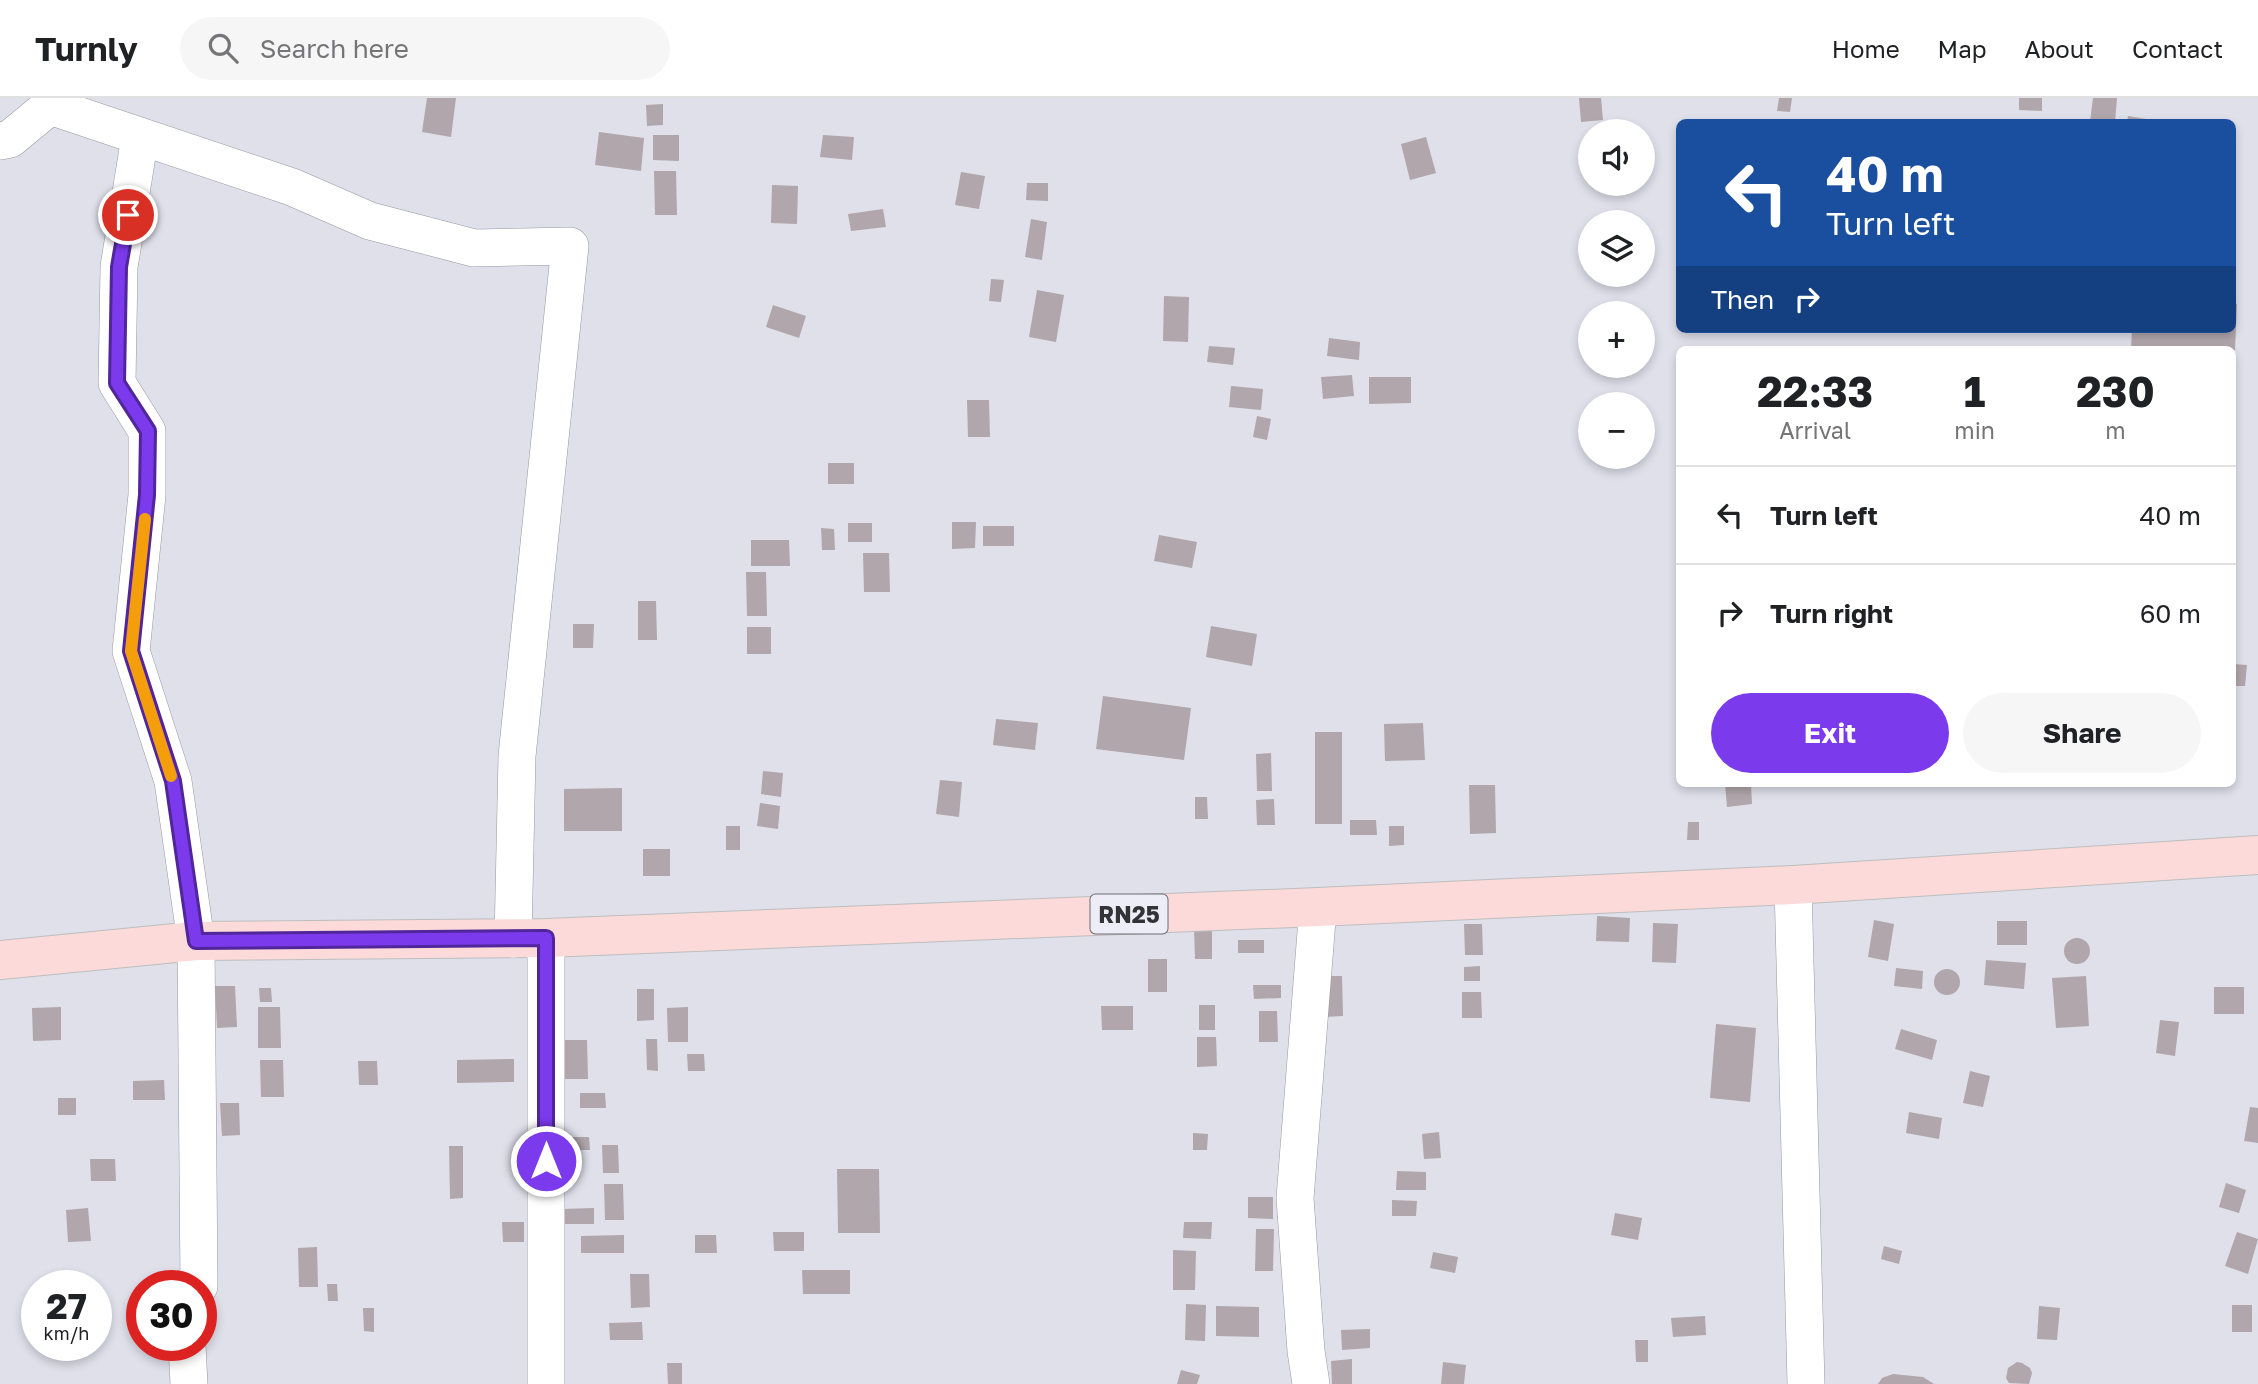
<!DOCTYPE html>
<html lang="en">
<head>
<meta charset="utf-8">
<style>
	:root { --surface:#fff; --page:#f6f6f6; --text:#202124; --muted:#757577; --line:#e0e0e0; --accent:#7c3aed }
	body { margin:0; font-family:"Golos Text",sans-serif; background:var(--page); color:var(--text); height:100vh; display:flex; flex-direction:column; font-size:26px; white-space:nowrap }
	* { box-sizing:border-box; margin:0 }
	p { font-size:23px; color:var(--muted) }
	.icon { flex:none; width:38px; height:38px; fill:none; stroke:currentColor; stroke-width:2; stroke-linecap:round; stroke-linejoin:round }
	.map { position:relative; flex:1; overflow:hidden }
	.side { position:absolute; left:1676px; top:248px; width:560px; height:441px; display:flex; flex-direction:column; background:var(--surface); border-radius:10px; box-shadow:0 4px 10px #0003 }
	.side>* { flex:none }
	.top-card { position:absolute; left:1676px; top:21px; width:560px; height:214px; border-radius:10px; box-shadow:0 4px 10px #0003; background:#1a4fa0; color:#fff; overflow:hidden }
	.tools { position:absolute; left:1578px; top:21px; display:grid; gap:14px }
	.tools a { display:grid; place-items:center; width:77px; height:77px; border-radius:50%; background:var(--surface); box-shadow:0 4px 10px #0003; font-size:35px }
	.speed { position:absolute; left:21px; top:1172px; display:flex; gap:14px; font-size:35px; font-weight:700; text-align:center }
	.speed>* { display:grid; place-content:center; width:91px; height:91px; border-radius:50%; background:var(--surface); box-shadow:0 4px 10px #0003; line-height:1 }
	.speed small { font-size:18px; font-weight:400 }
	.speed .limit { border:10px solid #d22; background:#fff; color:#111 }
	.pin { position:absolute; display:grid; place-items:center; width:60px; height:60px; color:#fff; margin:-30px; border:4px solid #fff; border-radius:50%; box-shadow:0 2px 7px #0007 }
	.me { position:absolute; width:77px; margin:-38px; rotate:0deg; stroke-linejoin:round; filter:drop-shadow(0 0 5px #0008) }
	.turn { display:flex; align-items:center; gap:24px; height:147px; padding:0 35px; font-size:32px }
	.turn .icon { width:91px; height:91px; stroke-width:2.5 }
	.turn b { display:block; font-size:49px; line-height:60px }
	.then { display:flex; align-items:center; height:66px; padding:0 35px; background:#0003; gap:14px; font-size:26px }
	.eta { display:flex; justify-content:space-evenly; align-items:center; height:119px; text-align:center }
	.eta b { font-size:42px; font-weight:700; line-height:49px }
	.button { display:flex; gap:14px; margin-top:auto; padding:14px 35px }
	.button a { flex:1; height:80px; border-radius:42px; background:var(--accent); color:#fff; font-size:28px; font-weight:700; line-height:80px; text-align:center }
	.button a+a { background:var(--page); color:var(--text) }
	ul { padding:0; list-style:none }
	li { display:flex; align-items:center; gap:21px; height:98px; padding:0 35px; border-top:2px solid var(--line) }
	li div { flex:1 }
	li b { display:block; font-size:26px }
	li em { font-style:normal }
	header { display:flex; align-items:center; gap:42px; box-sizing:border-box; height:98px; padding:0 35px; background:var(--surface); border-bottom:2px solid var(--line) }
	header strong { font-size:33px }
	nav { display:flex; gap:38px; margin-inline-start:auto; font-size:24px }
	.search { width:490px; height:63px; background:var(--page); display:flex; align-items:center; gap:18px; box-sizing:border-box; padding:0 24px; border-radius:38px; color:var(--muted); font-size:26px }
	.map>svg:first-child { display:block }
</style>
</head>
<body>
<header>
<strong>Turnly</strong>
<div class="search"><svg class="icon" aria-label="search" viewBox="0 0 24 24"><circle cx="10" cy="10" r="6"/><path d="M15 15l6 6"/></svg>Search here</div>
<nav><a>Home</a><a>Map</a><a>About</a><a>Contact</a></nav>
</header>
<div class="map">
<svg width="2258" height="1286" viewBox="0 0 2258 1286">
	<rect width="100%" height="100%" fill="#dfe0ea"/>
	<!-- building -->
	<path fill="#b0a6ab" d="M427 0H456L451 39 422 34Z
		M1579 0H1601L1603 22 1581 24Z
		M1779 0H1792L1790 14 1777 13Z
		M2019 0H2042V13L2019 12Z
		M2093 0H2117L2115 24H2090Z
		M663 6V27L647 28 646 7Z
		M2128 18 2158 23V24H2127Z
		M599 34 644 40 641 73 595 67Z
		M653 37H679V63L653 62Z
		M823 37 854 39 852 62 820 59Z
		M1426 39 1436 75 1410 82 1401 46Z
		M654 73H676L677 117H655Z
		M961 74 985 78 979 111 955 107Z
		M1027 85H1048V103L1026 102Z
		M772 87 798 88 797 126 771 125Z
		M883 111 886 129 851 133 848 116Z
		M1031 121 1047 124 1042 162 1025 159Z
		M991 181 1004 182 1001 204 989 203Z
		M1037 192 1064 197 1056 244 1029 239Z
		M1164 198 1189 199 1188 244 1163 243Z
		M2233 205 2237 206 2235 252H2131L2132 231H2233Z
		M773 207 806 218 799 240 766 229Z
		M1329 240 1360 244 1359 262 1327 258Z
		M1209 248 1235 250 1233 267 1207 264Z
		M1352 277 1354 298 1323 301 1321 279Z
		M1369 279H1411V305L1369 306Z
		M1231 288 1263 291 1261 312 1229 309Z
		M967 302H989L990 339H968Z
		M1257 318 1271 321 1267 342 1253 339Z
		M828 365H854V386H828Z
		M952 424H976L975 450 952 451Z
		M848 425H872V444H848Z
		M983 428H1014V448H983Z
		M821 430 834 431 835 452H822Z
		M1159 437 1197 444 1192 470 1154 463Z
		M751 442H789L790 468H751Z
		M863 455H889L890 494H864Z
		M746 474H766L767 518H747Z
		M638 503H656L657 542H638Z
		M573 526H594L593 550H573Z
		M1211 528 1257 536 1252 568 1206 559Z
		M747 529H771V556H747Z
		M2233 566 2247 567 2245 588H2233Z
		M1103 598 1191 610 1184 662 1096 651Z
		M996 621 1038 625 1035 652 993 647Z
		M1423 625 1425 662 1385 663 1384 626Z
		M1315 634H1342V726H1315Z
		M1271 655 1272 693H1257L1256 656Z
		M763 673 783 675 781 699 761 696Z
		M940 682 962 684 959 719 936 716Z
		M1725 686H1751L1752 706 1727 709Z
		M1469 687H1495L1496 735 1470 736Z
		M622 690V733H564V691Z
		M1195 699H1207L1208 721H1195Z
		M1274 701 1275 727H1257L1256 702Z
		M760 705 780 708 778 731 757 728Z
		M1350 722H1376L1377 737H1350Z
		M1688 724H1699V742H1687Z
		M726 728H740V752H726Z
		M1389 728H1404V747L1389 748Z
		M643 751H670V778H643Z
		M1597 818 1630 820 1629 844 1596 843Z
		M1874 822 1894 826 1888 863 1868 859Z
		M1997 823H2027V847H1997Z
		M1653 825 1678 826 1676 865 1652 864Z
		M1464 826H1482L1483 857H1465Z
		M1194 831H1212V861H1195Z
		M2064 853a13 13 0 1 1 26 0a13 13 0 1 1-26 0Z
		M1238 842H1264V855H1238Z
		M1148 861H1167V894H1148Z
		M1986 862 2026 865 2024 891 1984 887Z
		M1480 868V883H1464V869Z
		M1896 870 1923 873 1922 891 1894 888Z
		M1934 884a13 13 0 1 1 26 0a13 13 0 1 1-26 0Z
		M1324 878H1342L1343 918 1325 919Z
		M2086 878 2089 928 2056 930 2052 880Z
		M1253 887H1281V900L1254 901Z
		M215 888H235L237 929 217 930Z
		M2214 889H2244V916H2214Z
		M259 890H271L272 904H260Z
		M637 891H654V922L637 923Z
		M1462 894H1481L1482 920H1462Z
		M1199 907H1215V932H1199Z
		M1101 908H1133V932H1102Z
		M61 909V942L33 943 32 910Z
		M258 909H280L281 950H258Z
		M688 909V944H668L667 910Z
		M1259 913H1277L1278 944H1259Z
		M2160 922 2179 924 2175 958 2156 955Z
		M1716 926 1756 930 1750 1004 1710 1000Z
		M1901 931 1937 942 1932 962 1895 951Z
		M1197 939H1216L1217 968 1197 969Z
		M646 941H657L658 973 647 972Z
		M565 942H587L588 981H565Z
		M687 956H704L705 973H688Z
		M514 961V984L457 985V962Z
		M260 962H283L284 999H261Z
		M358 963H377L378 987H359Z
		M1970 973 1990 978 1983 1009 1963 1005Z
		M164 982 165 1002H133V983Z
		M580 995H605L606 1010H580Z
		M58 1000H76V1017H58Z
		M220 1005H239L240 1037 222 1038Z
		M2250 1009 2258 1010V1045L2244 1043Z
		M1909 1014 1942 1020 1939 1041 1906 1035Z
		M1439 1034 1441 1060 1424 1061 1422 1036Z
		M1193 1035 1208 1036 1207 1052H1193Z
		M564 1039H589L590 1052H565Z
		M602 1047H618L619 1075H603Z
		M449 1048H463V1100L450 1101Z
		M90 1061H115L116 1083H91Z
		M837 1071H879L880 1135H838Z
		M1397 1073 1426 1074V1092H1396Z
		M2226 1085 2246 1092 2239 1115 2219 1109Z
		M604 1086H623L624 1122H605Z
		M1248 1099H1273V1121L1248 1120Z
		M1392 1102 1417 1103 1416 1118H1392Z
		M88 1110 91 1143 68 1144 66 1112Z
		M594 1110V1126H563V1111Z
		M1615 1115 1642 1120 1638 1142 1611 1137Z
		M502 1124H524V1144H503Z
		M1184 1124H1212L1211 1141 1183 1140Z
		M1256 1131H1274L1273 1173H1255Z
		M773 1134H804V1153H774Z
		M2237 1134 2258 1141 2248 1176 2225 1168Z
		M624 1137V1155H581V1138Z
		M695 1137H716L717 1155H695Z
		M1884 1148 1902 1153 1899 1166 1881 1161Z
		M317 1149 318 1189H299L298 1150Z
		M1173 1152 1196 1153 1195 1192H1173Z
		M1433 1154 1458 1159 1455 1175 1430 1170Z
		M802 1172H850V1196H803Z
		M630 1176H649L650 1209 631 1210Z
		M327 1186H337L338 1203H328Z
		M1186 1206 1206 1207 1205 1243 1185 1242Z
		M2232 1207H2252V1234H2232Z
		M1216 1208 1259 1209V1239L1216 1238Z
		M2039 1208 2060 1210 2057 1242 2037 1241Z
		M363 1210H374V1234L364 1233Z
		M1705 1218 1706 1237 1673 1239 1671 1220Z
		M642 1224 643 1242H610L609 1225Z
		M1370 1231V1250L1342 1252 1341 1232Z
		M1635 1242H1648V1264H1636Z
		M1352 1261V1286H1332L1331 1263Z
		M1443 1264 1466 1267 1464 1286H1441Z
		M2017 1264 2022 1265 2030 1270 2032 1275 2029 1286 2009 1285 2006 1280 2008 1270Z
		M667 1265H682V1286H668Z
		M1181 1272 1200 1277 1197 1286H1177Z
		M1893 1276 1923 1279 1934 1286H1878L1882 1280Z"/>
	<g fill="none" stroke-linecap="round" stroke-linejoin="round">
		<defs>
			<path id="minor" d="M140 39 119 169 117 285 147 333V397L131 553 173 683 196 843 199 1188
				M0 43 10 41 50 8 292 89 370 123 474 150 570 148 517 658 513 841
				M1793 787 1806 1286
				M546 840V1286
				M187 1248 189 1286
				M1311 1286 1306 1253 1295 1100 1318 809"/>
			<path id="major" d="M0 862 196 843 546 840 1318 809 1793 787 2258 757"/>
		</defs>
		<!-- minor casing -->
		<use href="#minor" stroke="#9798a1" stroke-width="38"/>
		<!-- major casing -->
		<use href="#major" stroke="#bdbebf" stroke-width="40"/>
		<!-- minor -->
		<use href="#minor" stroke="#fff" stroke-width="37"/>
		<!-- major -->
		<use href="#major" stroke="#fcdad9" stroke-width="38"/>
	</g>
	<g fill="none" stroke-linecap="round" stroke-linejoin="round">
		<defs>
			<path id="route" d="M128 117 119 169 117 285 148 333 147 397 131 553 173 683 196 843 546 840V1063"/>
		</defs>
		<!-- route casing -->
		<use href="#route" stroke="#51269a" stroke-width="18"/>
		<!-- route -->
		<use href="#route" stroke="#7c3aed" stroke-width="12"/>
		<!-- slow -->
		<path stroke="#f59e0b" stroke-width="12" d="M145 421 131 553 171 678"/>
	</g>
	<g text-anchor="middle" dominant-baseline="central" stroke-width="5" stroke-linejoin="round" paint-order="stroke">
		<!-- shield labels -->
		<rect fill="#ecedf7" stroke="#6a6b71" stroke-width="2" x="1090.5" y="796.5" width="77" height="39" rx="5"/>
		<g font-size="23" font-weight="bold" fill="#323337">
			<text x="1129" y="816">RN25</text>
		</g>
	</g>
</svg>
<div class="tools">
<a><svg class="icon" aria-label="sound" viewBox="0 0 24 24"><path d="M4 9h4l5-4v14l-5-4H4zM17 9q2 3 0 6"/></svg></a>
<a><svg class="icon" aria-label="layers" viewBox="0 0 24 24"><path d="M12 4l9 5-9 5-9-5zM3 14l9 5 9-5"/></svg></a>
<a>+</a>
<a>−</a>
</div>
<div class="speed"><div>27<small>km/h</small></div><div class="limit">30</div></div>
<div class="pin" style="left:128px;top:117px;background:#d93025"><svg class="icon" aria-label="arrive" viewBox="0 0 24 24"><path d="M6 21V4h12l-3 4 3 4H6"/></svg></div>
<svg class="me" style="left:546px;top:1063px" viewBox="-20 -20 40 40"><circle r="17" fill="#7c3aed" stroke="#fff" stroke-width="3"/><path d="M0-11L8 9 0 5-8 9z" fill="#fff"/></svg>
<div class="top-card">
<div class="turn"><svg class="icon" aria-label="left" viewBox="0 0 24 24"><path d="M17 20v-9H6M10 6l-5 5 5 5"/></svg><div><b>40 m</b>Turn left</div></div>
<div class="then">Then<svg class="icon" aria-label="right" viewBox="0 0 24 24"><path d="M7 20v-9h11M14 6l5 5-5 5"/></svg></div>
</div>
<section class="side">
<div class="eta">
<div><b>22:33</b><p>Arrival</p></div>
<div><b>1</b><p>min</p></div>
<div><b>230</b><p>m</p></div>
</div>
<ul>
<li><svg class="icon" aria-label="left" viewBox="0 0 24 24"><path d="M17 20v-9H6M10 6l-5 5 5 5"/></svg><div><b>Turn left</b></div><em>40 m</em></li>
<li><svg class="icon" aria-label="right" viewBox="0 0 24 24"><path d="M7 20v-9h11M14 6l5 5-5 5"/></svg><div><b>Turn right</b></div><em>60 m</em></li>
</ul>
<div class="button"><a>Exit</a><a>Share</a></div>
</section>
</div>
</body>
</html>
